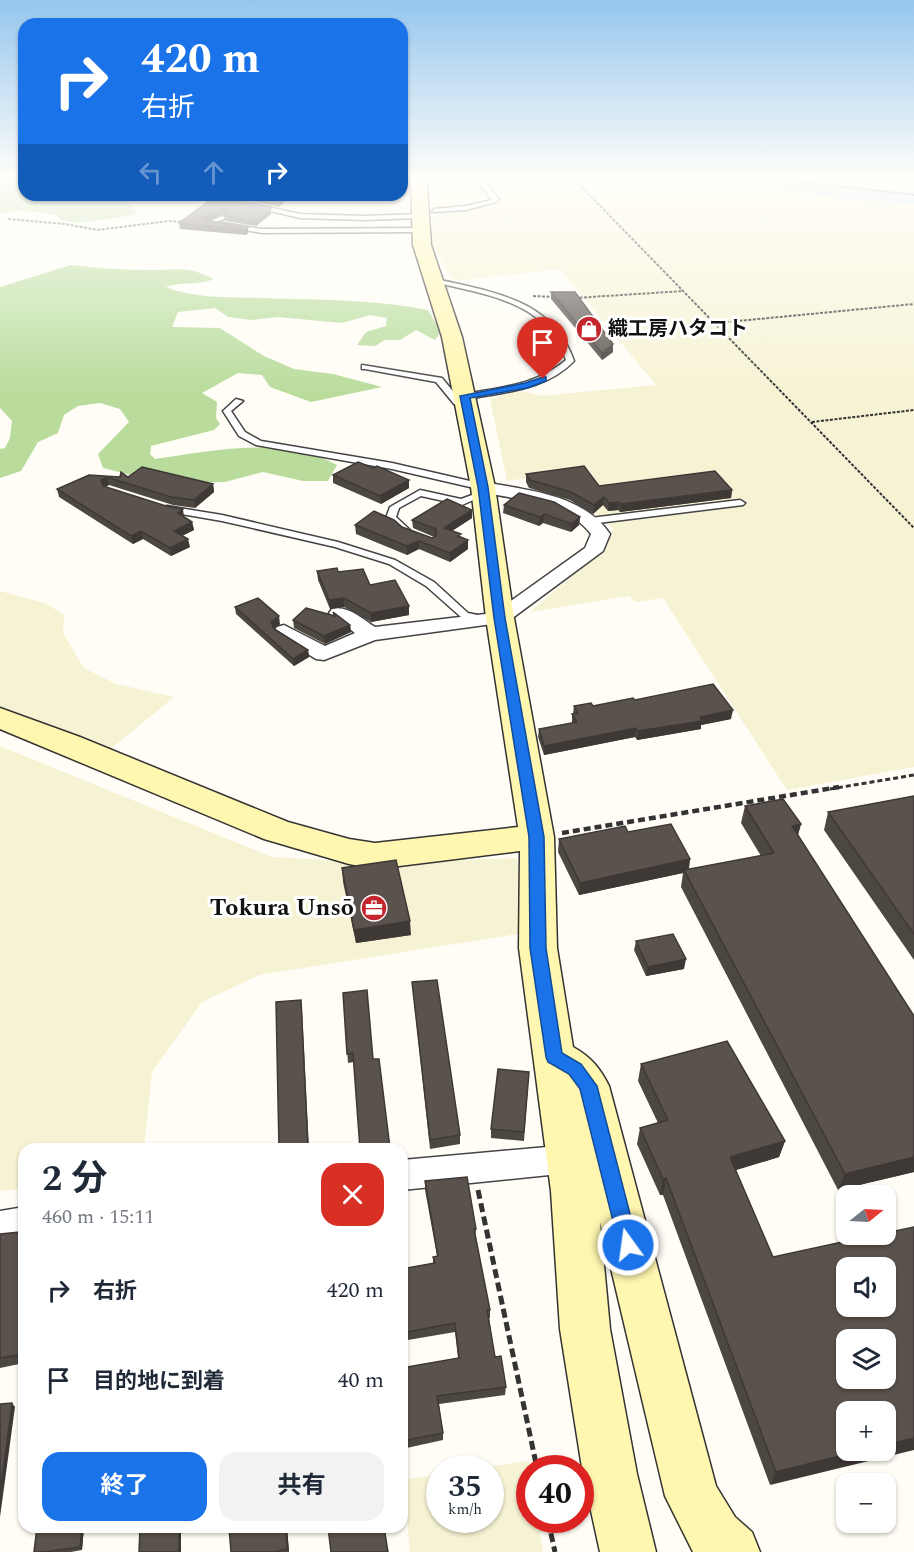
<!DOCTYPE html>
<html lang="ja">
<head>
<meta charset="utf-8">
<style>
	:root { --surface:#fff; --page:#f2f2f3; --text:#1f2937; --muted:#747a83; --accent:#1a73e8 }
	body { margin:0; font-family:Spectral,"Noto Sans JP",serif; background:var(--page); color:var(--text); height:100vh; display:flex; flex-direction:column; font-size:22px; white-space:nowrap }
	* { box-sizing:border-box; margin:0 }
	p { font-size:20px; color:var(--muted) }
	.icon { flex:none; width:33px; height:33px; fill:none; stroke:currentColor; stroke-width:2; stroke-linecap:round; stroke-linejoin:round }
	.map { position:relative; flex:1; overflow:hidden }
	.side { position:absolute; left:18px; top:1143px; width:390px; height:390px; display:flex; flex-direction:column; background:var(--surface); border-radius:18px; box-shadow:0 2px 4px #0004 }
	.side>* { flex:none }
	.guide { position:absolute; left:18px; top:18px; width:390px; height:183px; border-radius:18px; box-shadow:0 2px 4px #0004; background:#1a73e8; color:#fff; overflow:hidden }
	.needle { width:39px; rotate:72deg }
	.fabs { position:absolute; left:836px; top:1185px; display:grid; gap:12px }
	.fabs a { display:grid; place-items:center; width:60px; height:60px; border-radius:12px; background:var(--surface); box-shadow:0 2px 4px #0004; font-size:30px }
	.speed { position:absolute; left:426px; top:1455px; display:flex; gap:12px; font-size:30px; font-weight:700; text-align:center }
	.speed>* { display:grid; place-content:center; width:78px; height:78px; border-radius:50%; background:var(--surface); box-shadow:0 2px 4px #0004; line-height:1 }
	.speed small { font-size:15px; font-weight:400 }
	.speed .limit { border:9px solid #d22; background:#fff; color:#111 }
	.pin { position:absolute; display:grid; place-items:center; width:51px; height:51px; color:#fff; margin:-62px -26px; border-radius:50% 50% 50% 0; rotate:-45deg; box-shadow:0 0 6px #0007 }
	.pin .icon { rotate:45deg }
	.me { position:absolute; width:66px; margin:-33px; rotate:346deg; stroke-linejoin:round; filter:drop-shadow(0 0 4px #0008) }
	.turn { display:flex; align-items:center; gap:21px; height:126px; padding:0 24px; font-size:27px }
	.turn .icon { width:78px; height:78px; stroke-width:2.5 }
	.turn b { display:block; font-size:42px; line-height:51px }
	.lanes { display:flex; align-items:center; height:57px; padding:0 24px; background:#0003; justify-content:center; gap:30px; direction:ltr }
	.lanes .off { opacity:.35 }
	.round { display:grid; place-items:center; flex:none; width:63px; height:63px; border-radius:18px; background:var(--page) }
	.headline { display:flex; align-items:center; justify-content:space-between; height:102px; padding:0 24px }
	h1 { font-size:36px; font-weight:700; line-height:45px }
	.primary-button { display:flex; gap:12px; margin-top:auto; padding:12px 24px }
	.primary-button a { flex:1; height:69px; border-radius:18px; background:var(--accent); color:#fff; font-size:24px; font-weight:700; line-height:69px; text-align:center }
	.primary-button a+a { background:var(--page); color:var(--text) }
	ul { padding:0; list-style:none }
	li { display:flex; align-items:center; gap:18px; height:90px; padding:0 24px }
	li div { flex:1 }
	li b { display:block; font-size:22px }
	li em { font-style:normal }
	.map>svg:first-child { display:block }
</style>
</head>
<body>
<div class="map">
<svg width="914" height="1552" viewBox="0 0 914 1552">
	<rect width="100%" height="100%" fill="#fffdf5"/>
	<!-- farmland -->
	<path fill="#f6f3d4" d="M430 177H719L826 193 914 200V767L787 790 663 598 636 602 629 596 530 612 605 548 613 529 593 510 569 503 606 498 589 469 507 481 490 399 521 391 541 396 656 385 560 269 454 281 432 246 435 194Z
		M778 177H914V193L896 192Z
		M0 591 47 604 64 615 63 633 84 668 116 684 174 697 107 752 0 708Z
		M0 746 272 857 377 863 517 858 524 933 259 975 202 1002 152 1072 144 1149H24V1189L0 1191Z
		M529 1461 530 1520H538L543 1552H410L404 1480 439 1474 440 1520H490V1468H478Z"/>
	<!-- forest -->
	<path fill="#b9dc9c" d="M0 177H24V195H182C163 199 145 194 126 199L137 211 135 215C109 218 88 225 62 221L56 215 19 210 0 214Z
		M71 265C98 268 124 270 151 270 180 270 187 265 214 279 199 286 182 281 166 287 195 299 231 297 262 298 317 300 373 299 428 310L441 332 435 340 416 330 400 340H385L375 346 357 345 366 332 386 326 387 318 370 315 342 323 278 317 251 320 228 317 215 308 178 312 172 327 220 328 264 356 294 369 333 374 382 387 311 402 270 387 262 375 238 373 202 393 217 402 216 418 220 424 214 430 151 446 150 454 155 459C211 451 285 435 337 465L328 481H303L263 472 225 482 183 483 176 475H131L103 468 98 454 129 422 120 409 100 403 78 406 64 415 58 433 38 442 21 471 0 478V449L5 448 10 438 12 421 0 408V287Z"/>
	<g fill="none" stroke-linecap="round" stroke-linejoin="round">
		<!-- river -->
		<path fill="#b9e0f7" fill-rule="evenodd" d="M733 177H777L837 186 914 192V204L837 198 742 182 736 181Z"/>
		<defs>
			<path id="lane" d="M475 177H481L499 199 496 202 466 210 432 212 434 209 466 206 492 200Z
				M229 195 247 197 250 203 300 214 364 216 420 214 423 216 420 218 364 220 300 218 245 205 242 199Z
				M227 214 229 217 216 222 262 229 420 228 423 230 420 232 262 233 206 223Z
				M436 279C492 292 553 299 574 361 552 384 521 390 491 395 481 396 471 399 462 399V395C499 387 536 386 566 360 547 301 486 295 434 282L433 281Z
				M362 365 442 378 460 400 470 404 466 406 454 404 436 382 365 369H362Z
				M236 399 243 401 231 411 245 432 261 441 392 463 483 484 487 487 483 490 392 469 256 445 239 436 223 411Z
				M420 490 461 499 483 491 487 494 462 505 421 496 399 508 396 517 410 530 408 532H402L386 518 390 507Z
				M740 500 745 503 743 505 590 524 585 521 590 518Z
				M167 506 222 515 338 542 395 560 434 582 468 613 487 617 488 619 483 622 461 617 426 586 389 564 335 547 222 521 164 511V507Z"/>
			<path id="street" d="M483 482C527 490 583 494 610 534L603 551 507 622 375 640 324 660 316 659 277 635 274 631 277 627 284 625 325 646 355 633 329 613 332 609C348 605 362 619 375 627L494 613 585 548 591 534C566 501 515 500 477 491L474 487 477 483Z
				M569 1145 580 1149 585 1159 580 1169 569 1173 402 1190V1160Z
				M24 1207V1239L0 1243V1211Z"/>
			<path id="secondary" d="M407 177H423L427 186 431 245 462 337 495 487 514 618 554 837 557 948 573 1047C591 1057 600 1068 609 1086L716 1486 735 1517 752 1532 760 1552H693L665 1496 600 1222 610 1329 637 1474 656 1552H600L583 1474 560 1329 551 1191 519 948 520 851 375 869 349 864 264 839 0 729V708L80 737 288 822 349 839 375 843 518 827 486 618 471 487 442 337 413 245 411 186Z"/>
		</defs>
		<!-- lane casing -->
		<use href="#lane" stroke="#444" stroke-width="3"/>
		<!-- street casing -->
		<use href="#street" stroke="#444" stroke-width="3"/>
		<!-- secondary casing -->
		<use href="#secondary" stroke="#333" stroke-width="3"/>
		<!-- path-far3 -->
		<path stroke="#333" stroke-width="2" stroke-dasharray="3 1.5" stroke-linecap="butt" d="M572 177 914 528
			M765 177 914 195
			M8 219 65 224 97 230 169 221 186 222
			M533 296 556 297
			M575 298 684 291
			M717 323 914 304
			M812 422 914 410"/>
		<!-- path-far2 -->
		<path stroke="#333" stroke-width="3" stroke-dasharray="5 3" stroke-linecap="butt" d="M830 789 914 775"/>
		<!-- path-far1 -->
		<path stroke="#333" stroke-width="4.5" stroke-dasharray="7 4" stroke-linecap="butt" d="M562 833 839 787"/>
		<!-- path -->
		<path stroke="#333" stroke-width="5" stroke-dasharray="9 4.5" stroke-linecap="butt" d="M478 1190 537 1468
			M548 1520 555 1552"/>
		<!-- lane -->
		<use href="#lane" fill="#fff" fill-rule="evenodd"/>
		<!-- street -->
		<use href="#street" fill="#fff" fill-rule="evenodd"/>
		<!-- secondary -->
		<use href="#secondary" fill="#fff6b0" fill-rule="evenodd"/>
	</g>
	<!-- wall -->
	<path fill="#4d4742" d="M247 195H292L279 207 252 201Z
		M244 202 271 208V214L256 226 225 221 224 216 229 214 228 212 208 221 248 228V233L246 235 180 229 179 223Z
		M551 292 613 344V352L602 360 551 299Z
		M373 468 409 488 381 504 333 483V475Z
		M526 474 599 486 732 490 731 498 620 512 618 510 608 511 603 505 593 514 570 500 529 488 526 482Z
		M89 475 120 477H128L213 484 214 492 195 508 173 505 109 485 105 487 184 517 192 522 194 530 182 536 190 547 171 556 143 539 133 544 59 497 57 489Z
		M504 505 580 517 579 525 571 532 543 523 539 526 503 513Z
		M472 518 452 531 461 538 468 540V549L450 562 419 549 407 555 356 534 355 525 402 527 432 538 434 537 413 528 412 520Z
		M317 571 338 572 370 585 409 606V615L371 622 344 607 330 609 318 580Z
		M235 607 280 624 274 628 308 650 309 657 294 666 236 614Z
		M333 612 350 625 351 632 325 644 294 628 293 620 334 616Z
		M635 700 731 719 701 725V729L637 740 635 737 544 755 538 737 539 729 572 723V714H573L574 706H593Z
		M914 796V960L824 830 828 812Z
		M745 806 801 824 798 835 914 1016V1172L838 1190 681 887 683 873 579 895 558 852 559 839 628 832 690 859 689 869 761 856 741 823Z
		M342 868 411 935 356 943 343 882Z
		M636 941 684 969 646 976 634 950Z
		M412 982 460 1135V1144L430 1149Z
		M343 993 373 1059H379L390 1149H360L354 1062 348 1063Z
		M641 1064 785 1141 779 1157 736 1170 773 1257 914 1227 770 1485 663 1195H660L637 1144 640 1128 658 1123 638 1081Z
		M529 1072 524 1141 491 1138V1129Z
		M425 1181 476 1229 475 1238 490 1310V1318H489L495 1357 506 1387 505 1395 439 1404 443 1433V1440L402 1449V1368L458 1358 455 1332 402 1341V1269L433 1263V1257L437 1256 425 1190Z
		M24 1224V1363L0 1368V1234L20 1232Z
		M37 1527H84L82 1550 71 1552H34Z
		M229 1527H287L289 1552H231Z"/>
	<!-- shaded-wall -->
	<path fill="#3f3936" d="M286 195H292L279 207 278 202Z
		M227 207 228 212 204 222 203 217Z
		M271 208V214L256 226 255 221Z
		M248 228V233L246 235 245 230Z
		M613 344V352L602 360V353Z
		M107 477 109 485 103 488 101 480Z
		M409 480V488L381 504 380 496Z
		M213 484 214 492 195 508 194 500Z
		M732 490 731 498 620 512 621 504Z
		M604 497 603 505 593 514 594 505Z
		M619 502 618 510 608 511 609 503Z
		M183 509 184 517 178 513Z
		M472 510V518L444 536V528Z
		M544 514 543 523 539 526 540 517Z
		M580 517 579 525 571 532 572 524Z
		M192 522 194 530 175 539 174 531Z
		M141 531 143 539 133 544 131 536Z
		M188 539 190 547 171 556 170 548Z
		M468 540V549L450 562V553Z
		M419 541V549L407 555V546Z
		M344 598V607L330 609 329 600Z
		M409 606V615L371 622V613Z
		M279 616 280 624 272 630 271 622Z
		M350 625 351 632 325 644 324 636Z
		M308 650 309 657 294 666 293 659Z
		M733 710 731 719 701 725V729L637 740 638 731Z
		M636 728 635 737 544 755V746Z
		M801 824 796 841 792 826Z
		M690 859 688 872 684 870 683 873 579 895 580 883Z
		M410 921 411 935 356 943 354 930Z
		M686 959 684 969 646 976 648 967Z
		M301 1000 302 1009 309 1149H308Z
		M785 1141 779 1157 726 1173 730 1157Z
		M914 1157V1172L838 1190 845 1174Z
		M666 1178 663 1195H660L663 1179Z
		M12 1403 15 1407 0 1517V1494Z
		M914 1438V1450L770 1485 776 1472 863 1450H885V1445Z
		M82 1527H84L82 1550 80 1547Z
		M179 1527H181V1552H179Z
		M286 1527H287L289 1552 287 1549Z"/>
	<!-- building -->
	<path fill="#5a524d" stroke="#3f3936" stroke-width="1.5" fill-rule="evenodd" d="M217 195H238L240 196 244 202 271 208 255 221 224 216 231 213 227 207 203 217 205 220 248 228 245 230 179 223Z
		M250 195H286L278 202 251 196Z
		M551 292H575L613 344 602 353Z
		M358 462 373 468 377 466 409 480 380 496 333 475Z
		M584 466 599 486 715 471 732 490 621 504 619 502 609 503 604 497 594 505 571 492 530 480 526 474Z
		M142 467 213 484 194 500 171 497 107 477 101 480 103 486 166 506 183 509 178 513 192 522 174 531 188 539 170 548 141 531 131 536 57 489 89 475 120 477 121 472 128 477Z
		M519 493 554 502 580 517 572 524 544 514 540 517 504 505Z
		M447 499 472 510 444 528 461 534 458 536 468 540 450 553 419 541 407 546 355 525 374 511 394 520 402 527 432 538 436 536V529L412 520Z
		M337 568 338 572 363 569 370 585 395 580 409 606 371 613 344 598 329 600 317 571Z
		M258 598 279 616 271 622 274 629 308 650 293 659 235 607Z
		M306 608 335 616 333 612 350 625 324 636 293 620Z
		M713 684 733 710 700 717 702 721 638 731 636 728 544 746 539 729 577 722 572 714 578 713 574 706 591 703 593 706 633 698 635 700Z
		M914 796V934L828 812Z
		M783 799 801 824 792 826 914 1016V1157L845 1174 684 870 774 853 745 806Z
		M671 824 690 859 580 883 559 839 625 826 628 832Z
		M396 860 410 921 354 930 342 868Z
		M673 934 686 959 648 967 636 941Z
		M437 980 460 1135 430 1140 412 982Z
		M367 990 373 1059H379L390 1148 360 1149 353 1053 347 1054 343 993Z
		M301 1000 308 1149H279L276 1002Z
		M727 1041 785 1141 730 1157 773 1257 879 1234H885V1233L914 1227V1438L885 1445V1412H846V1450H863L776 1472 666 1178 663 1179 640 1128 668 1120 641 1064ZM846 1268H885V1306H846ZM846 1340H885V1378H846Z
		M498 1069 529 1072 524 1132 491 1129Z
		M467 1177 476 1229H474L490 1310H487L495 1357 501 1356 506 1387 437 1396 443 1433 402 1441V1368L459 1358 455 1323 402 1333V1269L435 1263 433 1257 438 1256 425 1181Z
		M24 1224V1354L0 1358V1234L20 1232 22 1225Z
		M12 1403 0 1494V1404Z
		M37 1527H82L80 1547 44 1552H34Z
		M140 1527H179V1552H139Z
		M229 1527H286L287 1549 274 1552H231Z
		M328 1527H384L388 1552H331Z"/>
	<!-- sky -->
	<linearGradient id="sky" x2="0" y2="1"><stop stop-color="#95c6ee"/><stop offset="0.45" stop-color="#fffefa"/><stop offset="1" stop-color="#fffefa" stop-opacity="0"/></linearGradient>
	<rect width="914" height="394" fill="url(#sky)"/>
	<!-- route -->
	<path fill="#1a73e8" stroke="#114b97" stroke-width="1.5" d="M543 377H546V381L527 388 470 398 488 487 505 618 544 837 546 948 562 1053 581 1064 597 1086 638 1245 635 1252 628 1255 622 1252 619 1245 580 1089 569 1074 548 1062 546 1057 530 948 529 837 494 618 478 487 460 396 525 383Z"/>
	<!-- icons -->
	<defs>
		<symbol id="shop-disc" viewBox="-11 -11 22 22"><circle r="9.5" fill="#c4262e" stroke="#fff"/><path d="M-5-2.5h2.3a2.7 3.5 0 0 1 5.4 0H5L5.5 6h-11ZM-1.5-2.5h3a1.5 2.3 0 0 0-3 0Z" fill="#fff"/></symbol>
		<symbol id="office-disc" viewBox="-11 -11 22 22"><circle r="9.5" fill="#c4262e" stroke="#fff"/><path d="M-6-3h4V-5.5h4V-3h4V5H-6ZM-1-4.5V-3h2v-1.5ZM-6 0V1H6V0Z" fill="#fff"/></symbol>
	</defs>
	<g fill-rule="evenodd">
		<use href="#shop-disc" x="574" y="314" width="30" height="30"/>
		<use href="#office-disc" x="359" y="893" width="30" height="30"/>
	</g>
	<g text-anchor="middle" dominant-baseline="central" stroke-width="6" stroke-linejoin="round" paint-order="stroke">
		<!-- far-poi labels -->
		<g font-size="20" font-weight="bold" fill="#111" stroke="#fff" text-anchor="start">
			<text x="608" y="329">織工房ハタコト</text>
		</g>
		<!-- poi labels -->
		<g font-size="24" font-weight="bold" fill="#111" stroke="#fff" text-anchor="end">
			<text x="354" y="908">Tokura Unsō</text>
		</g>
	</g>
</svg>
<div class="fabs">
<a><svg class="needle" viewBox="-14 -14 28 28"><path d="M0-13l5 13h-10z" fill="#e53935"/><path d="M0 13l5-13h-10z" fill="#747a83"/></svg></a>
<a><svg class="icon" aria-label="sound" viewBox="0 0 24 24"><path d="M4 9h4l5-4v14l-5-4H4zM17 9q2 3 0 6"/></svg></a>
<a><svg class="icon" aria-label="layers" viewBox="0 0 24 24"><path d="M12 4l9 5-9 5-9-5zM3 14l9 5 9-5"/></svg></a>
<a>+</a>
<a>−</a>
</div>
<div class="speed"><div>35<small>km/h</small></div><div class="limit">40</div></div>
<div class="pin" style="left:543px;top:379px;background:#d93025"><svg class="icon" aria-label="arrive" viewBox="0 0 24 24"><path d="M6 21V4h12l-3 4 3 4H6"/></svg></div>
<svg class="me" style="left:628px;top:1245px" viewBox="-20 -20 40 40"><circle r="17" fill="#1a73e8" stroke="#fff" stroke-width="3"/><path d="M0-11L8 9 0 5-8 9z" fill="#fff"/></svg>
<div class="guide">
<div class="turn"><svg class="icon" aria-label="right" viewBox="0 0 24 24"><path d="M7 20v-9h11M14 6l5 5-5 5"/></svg><div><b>420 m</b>右折</div></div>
<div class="lanes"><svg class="icon off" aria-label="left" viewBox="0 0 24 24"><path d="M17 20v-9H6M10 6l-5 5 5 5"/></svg><svg class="icon off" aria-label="ahead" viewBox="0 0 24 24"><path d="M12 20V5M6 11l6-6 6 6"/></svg><svg class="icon" aria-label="right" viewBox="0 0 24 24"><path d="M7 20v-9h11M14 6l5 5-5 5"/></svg></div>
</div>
<section class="side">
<div class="headline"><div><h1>2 分</h1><p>460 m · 15:11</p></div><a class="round" style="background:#d93025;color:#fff"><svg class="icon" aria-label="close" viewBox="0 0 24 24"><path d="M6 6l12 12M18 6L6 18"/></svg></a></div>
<ul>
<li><svg class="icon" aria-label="right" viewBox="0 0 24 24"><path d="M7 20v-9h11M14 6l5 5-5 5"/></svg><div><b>右折</b></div><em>420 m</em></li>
<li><svg class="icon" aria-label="arrive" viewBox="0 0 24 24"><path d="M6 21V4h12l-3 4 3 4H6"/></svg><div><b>目的地に到着</b></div><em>40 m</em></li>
</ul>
<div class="primary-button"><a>終了</a><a>共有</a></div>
</section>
</div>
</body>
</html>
